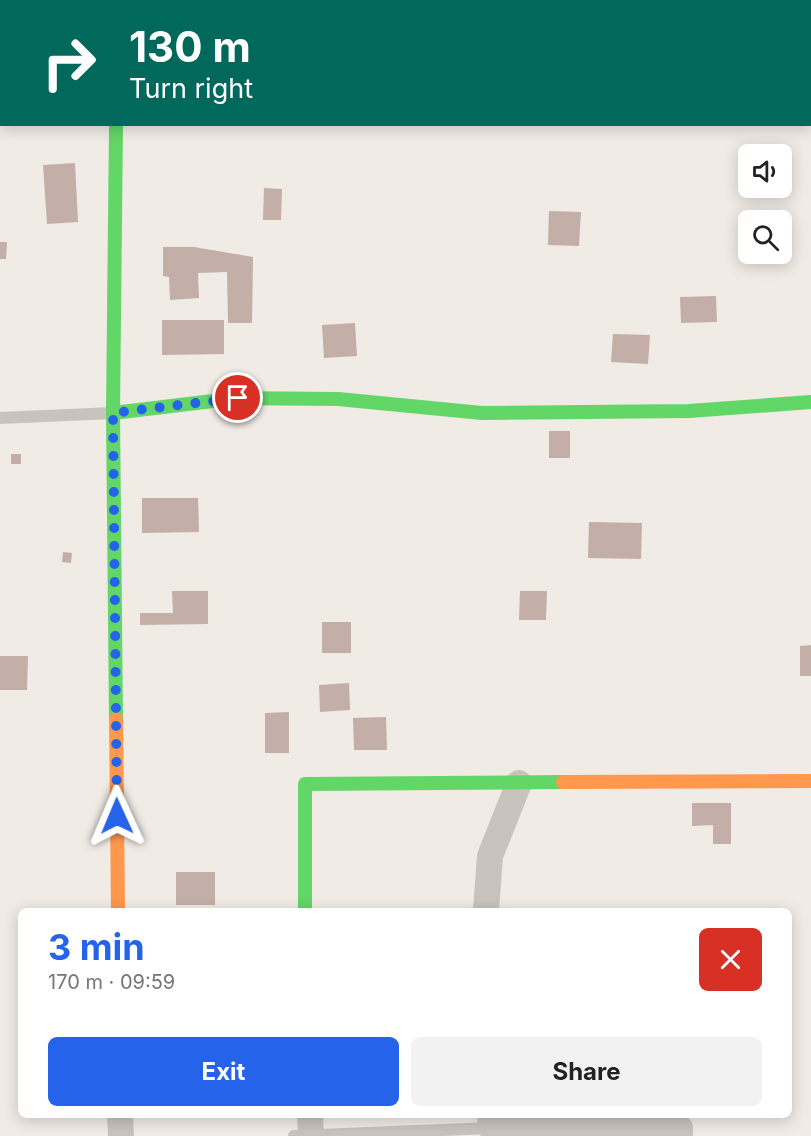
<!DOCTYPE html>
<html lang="en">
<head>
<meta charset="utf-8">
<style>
	:root { --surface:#fff; --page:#f2f2f2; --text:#222; --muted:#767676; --accent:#2563eb }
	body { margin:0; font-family:Inter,sans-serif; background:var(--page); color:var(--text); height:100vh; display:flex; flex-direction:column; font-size:22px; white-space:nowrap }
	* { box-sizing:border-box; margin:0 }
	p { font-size:20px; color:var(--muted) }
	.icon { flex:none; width:33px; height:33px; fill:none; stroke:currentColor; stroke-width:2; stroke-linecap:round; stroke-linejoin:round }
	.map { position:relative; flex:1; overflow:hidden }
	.side { position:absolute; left:18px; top:908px; width:774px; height:210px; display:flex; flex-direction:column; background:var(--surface); border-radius:9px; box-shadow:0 3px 15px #0003 }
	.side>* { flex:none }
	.hud { position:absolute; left:0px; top:0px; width:812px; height:126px; box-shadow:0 3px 15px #0003; background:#00695c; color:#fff; overflow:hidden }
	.tools { position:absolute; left:738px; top:144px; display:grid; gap:12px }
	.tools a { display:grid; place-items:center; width:54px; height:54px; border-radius:9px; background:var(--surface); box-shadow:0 3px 15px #0003; font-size:30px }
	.pin { position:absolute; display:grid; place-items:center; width:51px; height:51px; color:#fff; margin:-26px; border:3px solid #fff; border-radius:50%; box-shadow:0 2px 6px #0007 }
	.me { position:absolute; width:66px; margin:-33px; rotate:359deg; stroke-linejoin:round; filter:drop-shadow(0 0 4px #0008) }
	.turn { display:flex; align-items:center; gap:21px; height:126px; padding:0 30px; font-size:27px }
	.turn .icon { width:78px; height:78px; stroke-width:2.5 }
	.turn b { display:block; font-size:42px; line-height:51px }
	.round { display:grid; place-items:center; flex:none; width:63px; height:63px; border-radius:9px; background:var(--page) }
	.headline { display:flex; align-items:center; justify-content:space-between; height:102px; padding:0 30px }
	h1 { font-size:36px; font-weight:700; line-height:45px; color:var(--accent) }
	.primary-button { display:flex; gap:12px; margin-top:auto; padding:12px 30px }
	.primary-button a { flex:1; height:69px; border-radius:9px; background:var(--accent); color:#fff; font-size:24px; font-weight:700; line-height:69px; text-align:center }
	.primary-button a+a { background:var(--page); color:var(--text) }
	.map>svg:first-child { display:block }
</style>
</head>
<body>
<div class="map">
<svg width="811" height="1136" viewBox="0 0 811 1136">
	<rect width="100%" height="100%" fill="#f0ebe5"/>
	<!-- building -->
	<path fill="#c3afa7" d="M75 163 78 222 47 224 43 165Z
		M264 188 282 189 281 220H263Z
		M549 211 581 212 579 246 548 245Z
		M0 242H7L6 259H0Z
		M163 247H194L253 257 252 323H228L227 272 198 273 199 298 170 300 169 277 163 276Z
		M716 296 717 322 681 323 680 297Z
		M162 320H224V354L162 355Z
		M355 323 357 356 324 358 322 325Z
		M613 334 650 335 648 364 611 362Z
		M549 431H570V458H549Z
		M11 454H21V464H11Z
		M142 498H198L199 532 142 533Z
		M589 522 642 523 641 559 588 558Z
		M63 552 72 553 71 563 62 562Z
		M172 591H208V624L140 625V613H173Z
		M520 591H547L546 620H519Z
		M322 622H351V653H322Z
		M811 645V676H800V646Z
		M0 656H28L27 690H0Z
		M349 683 350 710 320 712 319 685Z
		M289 712V753H265V713Z
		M386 717 387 750H354L353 718Z
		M692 803H731V844H713V825L692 826Z
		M176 872H215V905H176Z"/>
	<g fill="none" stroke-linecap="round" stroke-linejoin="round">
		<!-- lane -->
		<path stroke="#c9c3be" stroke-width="12" d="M0 418 113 413
			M294 1136 491 1128"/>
		<!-- street -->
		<path stroke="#c9c3be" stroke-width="26" d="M117 0V2
			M810 34H811
			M486 910 490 856 519 783
			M120 1114 121 1136
			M310 1114 311 1136
			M490 1114 491 1128H680V1136"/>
		<!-- fast -->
		<path stroke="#63d668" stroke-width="14" d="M116 124 113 413 116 719
			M113 413 238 398 338 399 482 413 689 411 811 402
			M305 910V784L563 782"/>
		<!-- slow -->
		<path stroke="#ff974d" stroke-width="14" d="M116 719 118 910
			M563 782 811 781"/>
	</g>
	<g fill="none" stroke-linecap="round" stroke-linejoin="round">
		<!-- route -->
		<path stroke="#2563eb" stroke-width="10" stroke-dasharray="0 18" d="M117 816 113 413 238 398"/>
	</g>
</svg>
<div class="tools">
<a><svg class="icon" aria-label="sound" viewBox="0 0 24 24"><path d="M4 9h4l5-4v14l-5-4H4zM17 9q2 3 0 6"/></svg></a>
<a><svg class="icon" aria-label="search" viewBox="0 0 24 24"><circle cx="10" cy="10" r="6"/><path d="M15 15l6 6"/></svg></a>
</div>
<div class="pin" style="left:238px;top:398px;background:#d93025"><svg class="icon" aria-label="arrive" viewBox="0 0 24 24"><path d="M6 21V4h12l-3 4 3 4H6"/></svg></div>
<svg class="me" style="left:117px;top:816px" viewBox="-20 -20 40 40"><path d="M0-17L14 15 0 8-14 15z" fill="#2563eb" stroke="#fff" stroke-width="4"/></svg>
<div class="hud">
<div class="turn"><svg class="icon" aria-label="right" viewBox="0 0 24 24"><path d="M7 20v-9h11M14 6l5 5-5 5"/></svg><div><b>130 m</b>Turn right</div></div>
</div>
<section class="side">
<div class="headline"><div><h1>3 min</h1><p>170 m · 09:59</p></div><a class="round" style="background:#d93025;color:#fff"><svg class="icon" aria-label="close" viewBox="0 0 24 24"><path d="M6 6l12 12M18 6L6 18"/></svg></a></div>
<div class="primary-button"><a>Exit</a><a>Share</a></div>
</section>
</div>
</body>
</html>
